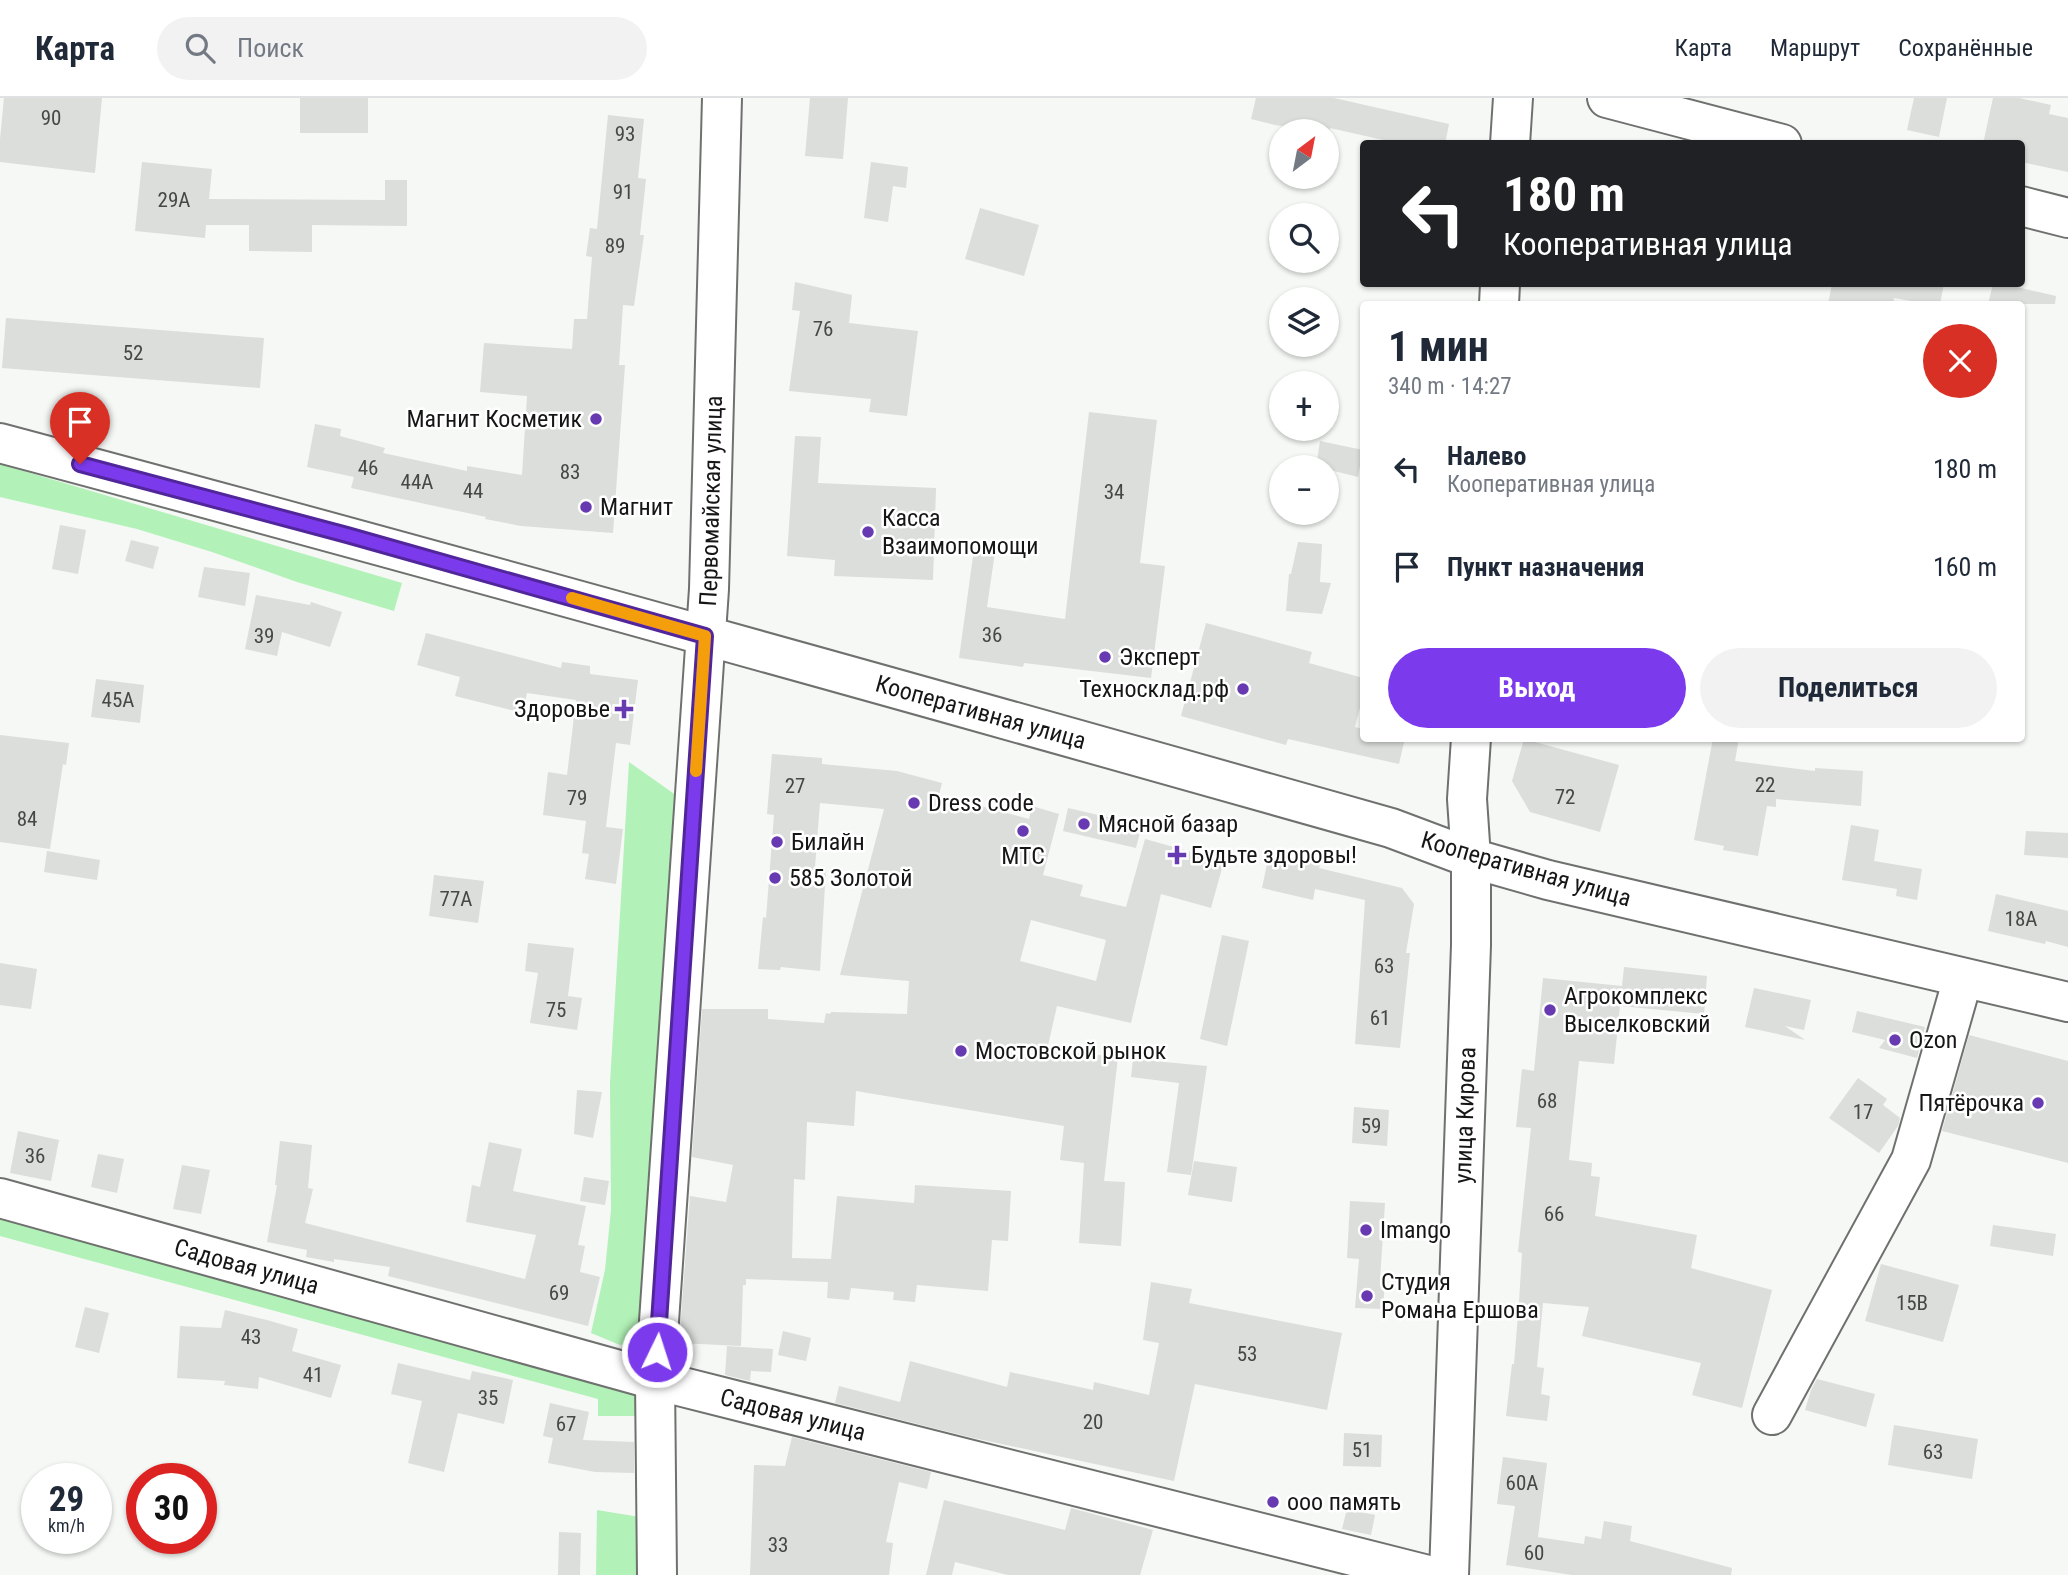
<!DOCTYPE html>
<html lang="ru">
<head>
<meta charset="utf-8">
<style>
	:root { --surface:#fff; --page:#f2f2f3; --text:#1f2937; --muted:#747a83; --line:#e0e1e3; --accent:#7c3aed }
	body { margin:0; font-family:"Roboto Condensed",sans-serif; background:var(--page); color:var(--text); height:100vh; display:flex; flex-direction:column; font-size:26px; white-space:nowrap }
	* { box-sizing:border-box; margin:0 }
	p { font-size:23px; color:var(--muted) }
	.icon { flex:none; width:38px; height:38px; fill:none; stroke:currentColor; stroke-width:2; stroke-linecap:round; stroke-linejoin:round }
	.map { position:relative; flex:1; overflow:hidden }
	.sheet { position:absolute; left:1360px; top:203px; width:665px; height:441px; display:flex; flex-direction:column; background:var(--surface); border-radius:7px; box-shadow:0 2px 5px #0004 }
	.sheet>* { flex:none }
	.banner { position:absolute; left:1360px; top:42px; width:665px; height:147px; border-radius:7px; box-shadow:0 2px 5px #0004; background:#202124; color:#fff; overflow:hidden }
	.needle { width:46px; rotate:32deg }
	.buttons { position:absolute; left:1269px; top:21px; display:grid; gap:14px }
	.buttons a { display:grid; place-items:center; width:70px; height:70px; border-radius:50%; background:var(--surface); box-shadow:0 2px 5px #0004; font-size:35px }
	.speed { position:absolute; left:21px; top:1365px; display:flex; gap:14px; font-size:35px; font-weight:700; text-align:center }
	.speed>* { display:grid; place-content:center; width:91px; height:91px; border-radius:50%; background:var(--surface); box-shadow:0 2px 5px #0004; line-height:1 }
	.speed small { font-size:18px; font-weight:400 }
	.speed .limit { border:10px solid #d22; background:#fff; color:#111 }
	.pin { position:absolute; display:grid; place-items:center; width:60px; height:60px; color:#fff; margin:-72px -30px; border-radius:50% 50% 50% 0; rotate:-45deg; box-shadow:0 0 7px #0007 }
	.pin .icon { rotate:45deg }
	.me { position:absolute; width:77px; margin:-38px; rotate:4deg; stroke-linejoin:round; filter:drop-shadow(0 0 5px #0008) }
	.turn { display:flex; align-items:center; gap:24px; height:147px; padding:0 28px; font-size:32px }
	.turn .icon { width:91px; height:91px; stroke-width:2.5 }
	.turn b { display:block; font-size:49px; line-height:60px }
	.round { display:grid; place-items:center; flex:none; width:74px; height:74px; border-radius:37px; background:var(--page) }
	.head { display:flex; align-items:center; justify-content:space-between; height:119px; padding:0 28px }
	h1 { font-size:42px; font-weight:700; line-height:52px }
	.button { display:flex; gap:14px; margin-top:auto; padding:14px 28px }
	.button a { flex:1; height:80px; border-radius:42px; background:var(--accent); color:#fff; font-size:28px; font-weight:700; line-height:80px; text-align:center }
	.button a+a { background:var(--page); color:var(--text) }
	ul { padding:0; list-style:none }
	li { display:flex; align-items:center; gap:21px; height:98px; padding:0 28px }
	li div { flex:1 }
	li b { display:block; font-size:26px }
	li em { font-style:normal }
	header { display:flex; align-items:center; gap:42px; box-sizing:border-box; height:98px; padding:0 35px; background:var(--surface); border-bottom:2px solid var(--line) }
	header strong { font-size:33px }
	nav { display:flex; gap:38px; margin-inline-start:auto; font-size:24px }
	.search { width:490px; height:63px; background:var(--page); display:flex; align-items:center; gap:18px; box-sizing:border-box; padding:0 24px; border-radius:38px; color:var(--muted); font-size:26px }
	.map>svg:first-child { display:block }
</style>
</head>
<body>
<header>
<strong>Карта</strong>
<div class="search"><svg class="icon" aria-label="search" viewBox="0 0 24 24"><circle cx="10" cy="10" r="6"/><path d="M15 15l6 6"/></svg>Поиск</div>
<nav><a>Карта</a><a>Маршрут</a><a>Сохранённые</a></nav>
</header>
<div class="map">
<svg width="2068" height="1477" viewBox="0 0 2068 1477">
	<rect width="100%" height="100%" fill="#f5f8f5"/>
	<!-- green -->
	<path fill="#b2f1b7" d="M0 366 402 485 394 513 297 484 212 454 137 431 0 399Z
		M629 664 680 700 645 1242 620 1247 591 1235 605 1172 611 1112 610 985Z
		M0 1113 621 1284 642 1306 644 1318H598V1301L0 1138Z
		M597 1412 646 1420V1477H596Z"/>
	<!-- building -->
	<path fill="#dbdedb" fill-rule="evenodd" d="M4 0H102L95 75 0 64V41Z
		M300 0H368V35H300Z
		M810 0H848L843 61 805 58Z
		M1256 0H1334L1449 26 1445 46H1401L1330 30V35L1275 27 1251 21Z
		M1914 0H1947L1939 39 1907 32Z
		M1993 0H2019L2051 7 2049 16 2068 20V74L2021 64V46H1983Z
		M608 17 644 21 638 80 646 81 640 137H644L634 208 623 207 619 267H625L613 435 521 428 485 421 486 419 351 390 354 379 307 369 315 326 341 331 340 338 385 350 383 355 467 373V368L522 377 527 298 480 294 484 245 572 251 574 221H587L592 159 586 158 590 130 597 131Z
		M142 64 212 71 209 101 385 102V82H407V128L312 127V154L249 153V127H206L205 140 135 133Z
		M871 64 908 69 906 90 893 88 888 124 864 120Z
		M980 110 1039 127 1024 178 965 161Z
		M795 184 852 197 849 225 918 233 907 318 869 314 871 301 789 293 800 213 792 212Z
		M1832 186H1944L1940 206H1928L1894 200 1893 206H1828Z
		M1993 186H2003L2056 198 2055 206H1988Z
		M6 220 264 240 260 290 2 270Z
		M1089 314 1157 322 1140 465 1165 468 1151 580 1024 565 1023 569 959 560 974 451 995 454 987 509 1065 521Z
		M795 338 821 339 818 385 936 390 933 482 834 478 835 462 787 458Z
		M1320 343 1363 352 1358 379 1326 371V369H1316Z
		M60 427 86 432 78 476 52 471Z
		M131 442 159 449 153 471 125 463Z
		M1298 444 1322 446 1320 484 1331 485 1322 516 1286 513 1289 476H1291Z
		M204 469 250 475 245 508 198 499Z
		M256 497 310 507 311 504 342 514 330 549 282 534 277 558 245 551Z
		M1206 525 1312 554 1309 565 1363 580V598L1355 629 1363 631V640H1405L1399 666 1288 641 1286 647 1181 618Z
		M426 535 561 570 562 564 590 568V576L638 582 630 647 616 645 606 729 623 731 616 786 585 781 589 756 582 755 586 723 543 717 548 674 567 677 576 602 527 595 523 615 455 598 460 579 417 567Z
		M96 581 144 587 140 625 91 619Z
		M0 637 69 645 66 667 63 666 50 751 0 744Z
		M1713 640H1739L1735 663 1815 673V670L1863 673 1861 708 1776 701V709L1767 708 1758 758 1723 752 1724 748 1694 742Z
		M1524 641 1619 667 1600 734 1530 714 1512 683Z
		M772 656 822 660V666L897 673 942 685 939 697 1029 721 1032 708 1059 716 1043 777 1083 787 1080 798 1126 809 1145 741 1224 763 1211 810 1161 796 1131 925 1057 908 1047 952 1118 959 1104 1083 1125 1084 1121 1148 1079 1145 1084 1065 1060 1062 1064 1028 856 993 854 1028 807 1024 805 1082 794 1081 792 1160 831 1161 837 1098 914 1105 915 1087 1011 1093 1008 1143 992 1142 988 1193 917 1187 915 1204 893 1202 894 1194 851 1190 849 1202 827 1200 828 1184 746 1181V1187H743L741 1248 679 1245 690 1098 726 1104 733 1067 692 1059 702 911H768V921L824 925 826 915 830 916 831 914 907 916 909 883 840 877 884 711 820 705 815 769 826 770 820 873 781 869 780 872 758 871 763 819 766 820 774 717 767 716ZM1031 822 1106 842 1096 883 1020 863Z
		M1068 710 1142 727 1136 750 1063 733Z
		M1851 727 1879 732 1874 763 1922 771 1917 802 1896 798 1897 791 1842 782Z
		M2026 733 2068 735V760L2024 757Z
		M47 753 100 762 97 782 44 774Z
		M1269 756 1320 767 1319 770 1402 790 1414 806 1406 855H1410L1400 950 1355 946 1365 802 1315 791 1313 802 1262 790Z
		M434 777 484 783 478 825 429 818Z
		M1996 796 2068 813V849L2046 843 2045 846 1988 833Z
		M1222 837 1249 843 1227 948 1200 941Z
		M528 845 574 850 568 898 582 900 577 932 530 925 538 875 525 873Z
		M0 865 37 871 31 911 0 907Z
		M1624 869 1707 878 1704 916 1620 908 1614 966 1579 963 1569 1062 1592 1065 1591 1078 1600 1079 1595 1118 1697 1137 1691 1170 1772 1192 1742 1310 1692 1297 1701 1265 1582 1238 1589 1209 1543 1205 1537 1269 1544 1270 1541 1296 1550 1298 1547 1323 1506 1318 1512 1266H1514L1519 1204 1522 1155 1518 1154 1531 1030 1516 1029 1522 971 1534 973 1543 880 1622 888Z
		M1754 890 1811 902 1804 932 1785 928 1805 942 1745 929Z
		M1857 913 1925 929 1917 960 1879 950 1885 942 1852 934Z
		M1969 937 2068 963V1065L1942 1033Z
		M1133 961 1207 968 1191 1077 1167 1074 1179 985 1131 979Z
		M1858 980 1887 1001 1883 1007 1900 1020 1898 1028 1879 1055 1829 1020Z
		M577 992 602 994 593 1040 574 1036Z
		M1354 1009 1389 1012 1387 1048 1352 1045Z
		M18 1033 59 1042 51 1083 10 1075Z
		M280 1043 312 1047 308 1090 313 1091 305 1125 525 1181 536 1137 466 1124 472 1087 480 1089 489 1044 522 1051 513 1093 586 1108 578 1147 585 1148 580 1174 600 1179 588 1228 388 1178 390 1169 334 1161V1164L306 1159 307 1152 267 1144 277 1087H275Z
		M98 1056 124 1061 117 1095 91 1089Z
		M1194 1063 1237 1069 1232 1104 1188 1097Z
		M182 1067 210 1072 201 1116 173 1111Z
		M584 1079 609 1083 605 1107 580 1103Z
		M1350 1103 1385 1105 1380 1182 1385 1183 1383 1211 1355 1210 1359 1161 1347 1160Z
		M1993 1127 2056 1136 2053 1158 1990 1148Z
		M1881 1166 1959 1187 1943 1244 1865 1223Z
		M1151 1184 1192 1191 1189 1205 1342 1235 1327 1312 1195 1286 1174 1383 969 1339 835 1305 839 1288 900 1304 910 1263 1007 1289 1010 1274 1093 1292 1094 1284 1149 1297 1159 1245 1143 1242Z
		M85 1209 109 1215 99 1255 75 1249Z
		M225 1212 267 1222 298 1231 292 1253 341 1267 331 1300 259 1279 258 1291 224 1287 225 1283 177 1280 180 1228 221 1230Z
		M783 1233 811 1240 806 1263 778 1257Z
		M727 1248 773 1251 771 1274 751 1273 750 1283 725 1277Z
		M398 1265 470 1282 472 1273 513 1282 504 1326 458 1315 444 1374 408 1365 422 1303 391 1296Z
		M1817 1281 1875 1296 1866 1329 1805 1312 1811 1292Z
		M550 1305 589 1314 583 1342 634 1344V1375L595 1374 548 1365 553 1340 543 1338Z
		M1894 1327 1978 1341 1972 1381 1888 1367Z
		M1344 1335 1382 1337 1381 1369 1343 1368Z
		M792 1339 931 1374 927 1391 899 1384 886 1444 893 1445 889 1477H750L754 1367 785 1368Z
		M1503 1359 1547 1365 1538 1439 1584 1446 1585 1438 1601 1441 1604 1423 1632 1428 1630 1443 1732 1470 1731 1477H1572L1506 1467 1515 1408 1497 1406Z
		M944 1402 1065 1432 1071 1410 1153 1432 1140 1477H1008L955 1464 952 1477H926Z
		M1347 1411 1375 1417 1371 1437 1342 1431Z
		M559 1434 581 1435 580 1477H558Z"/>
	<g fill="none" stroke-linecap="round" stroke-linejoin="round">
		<defs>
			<g id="minor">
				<path d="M1607 0 1782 46"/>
				<path d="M1510 46 1513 0"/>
				<path d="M2021 108 2068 120"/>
				<path d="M1499 206 1500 186"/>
				<path id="s1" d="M0 345C465 469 928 599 1391 730L1471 760 1467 701 1471 640"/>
				<path id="s2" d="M0 1100 655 1282 1428 1477"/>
				<path d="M1772 1317 1911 1062 1963 880"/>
				<path id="s3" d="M657 1477 655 1282 709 491 722 0"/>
			</g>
			<g id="major">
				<path id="s4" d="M1449 1477 1471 847V760L1548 782 2068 904"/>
			</g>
		</defs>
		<!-- minor casing -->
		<use href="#minor" stroke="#6f716f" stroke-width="42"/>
		<!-- major casing -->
		<use href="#major" stroke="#6f716f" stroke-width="42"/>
		<!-- minor -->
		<use href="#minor" stroke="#fff" stroke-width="38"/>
		<!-- major -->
		<use href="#major" stroke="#fff" stroke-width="38"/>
	</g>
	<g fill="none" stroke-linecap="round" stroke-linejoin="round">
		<defs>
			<path id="route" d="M80 366 347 437 705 538 657 1254"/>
		</defs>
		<!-- route casing -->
		<use href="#route" stroke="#51269a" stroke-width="18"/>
		<!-- route -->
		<use href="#route" stroke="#7c3aed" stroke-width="12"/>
		<!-- slow -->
		<path stroke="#f59e0b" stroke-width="12" d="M572 500 705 538 696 673"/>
	</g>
	<!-- markers -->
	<g fill="#683ab1" stroke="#fff" stroke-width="2.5">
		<circle cx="596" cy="321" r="7"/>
		<circle cx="586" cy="409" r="7"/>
		<circle cx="868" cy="434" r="7"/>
		<circle cx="1105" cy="559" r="7"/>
		<circle cx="1243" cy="591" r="7"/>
		<path d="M620.5 600.5h7v7h7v7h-7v7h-7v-7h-7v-7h7z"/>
		<circle cx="914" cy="705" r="7"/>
		<circle cx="1084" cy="726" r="7"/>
		<circle cx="1023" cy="733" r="7"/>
		<circle cx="777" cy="744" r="7"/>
		<path d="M1173.5 746.5h7v7h7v7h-7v7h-7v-7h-7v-7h7z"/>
		<circle cx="775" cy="780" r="7"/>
		<circle cx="1550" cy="912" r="7"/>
		<circle cx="1895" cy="942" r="7"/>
		<circle cx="961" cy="953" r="7"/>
		<circle cx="2038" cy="1005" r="7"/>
		<circle cx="1366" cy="1132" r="7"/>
		<circle cx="1367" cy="1198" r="7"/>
		<circle cx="1273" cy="1404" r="7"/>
	</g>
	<g text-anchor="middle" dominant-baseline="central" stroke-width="5" stroke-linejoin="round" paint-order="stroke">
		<!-- number labels -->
		<g font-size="21" fill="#464846">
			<text x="51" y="20">90</text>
			<text x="625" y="36">93</text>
			<text x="623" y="94">91</text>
			<text x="174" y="102">29А</text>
			<text x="615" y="148">89</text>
			<text x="823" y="231">76</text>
			<text x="133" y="255">52</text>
			<text x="368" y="370">46</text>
			<text x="570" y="374">83</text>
			<text x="417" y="384">44А</text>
			<text x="473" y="393">44</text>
			<text x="1114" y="394">34</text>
			<text x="992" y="537">36</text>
			<text x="264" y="538">39</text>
			<text x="118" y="602">45А</text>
			<text x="1765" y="687">22</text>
			<text x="795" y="688">27</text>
			<text x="1565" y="699">72</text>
			<text x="577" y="700">79</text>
			<text x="27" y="721">84</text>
			<text x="456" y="801">77А</text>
			<text x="2021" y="821">18А</text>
			<text x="1384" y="868">63</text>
			<text x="556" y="912">75</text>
			<text x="1380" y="920">61</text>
			<text x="1547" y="1003">68</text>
			<text x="1863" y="1014">17</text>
			<text x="1371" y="1028">59</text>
			<text x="35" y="1058">36</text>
			<text x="1554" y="1116">66</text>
			<text x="559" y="1195">69</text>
			<text x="1912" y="1205">15В</text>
			<text x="251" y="1239">43</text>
			<text x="1247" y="1256">53</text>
			<text x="313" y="1277">41</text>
			<text x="488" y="1300">35</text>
			<text x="1093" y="1324">20</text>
			<text x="566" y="1326">67</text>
			<text x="1362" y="1352">51</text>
			<text x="1933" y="1354">63</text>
			<text x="1522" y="1385">60А</text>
			<text x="778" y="1447">33</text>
			<text x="1534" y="1455">60</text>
		</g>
		<!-- poi labels -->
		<g font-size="24" fill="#151615" stroke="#fff" text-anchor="start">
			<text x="582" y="321" text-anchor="end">Магнит Косметик</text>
			<text x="600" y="409">Магнит</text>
			<text x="882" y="420">Касса<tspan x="882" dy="28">Взаимопомощи</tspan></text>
			<text x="1119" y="559">Эксперт</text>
			<text x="1229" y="591" text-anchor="end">Техносклад.рф</text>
			<text x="610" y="611" text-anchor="end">Здоровье</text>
			<text x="928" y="705">Dress code</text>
			<text x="1098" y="726">Мясной базар</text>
			<text x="791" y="744">Билайн</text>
			<text x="1191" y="757">Будьте здоровы!</text>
			<text x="1023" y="758" text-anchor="middle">МТС</text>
			<text x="789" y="780">585 Золотой</text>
			<text x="1564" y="898">Агрокомплекс<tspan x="1564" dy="28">Выселковский</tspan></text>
			<text x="1909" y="942">Ozon</text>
			<text x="975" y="953">Мостовской рынок</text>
			<text x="2024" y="1005" text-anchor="end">Пятёрочка</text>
			<text x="1380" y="1132">Imango</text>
			<text x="1381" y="1184">Студия<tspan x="1381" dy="28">Романа Ершова</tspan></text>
			<text x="1287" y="1404">ооо память</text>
		</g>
		<!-- street labels -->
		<g font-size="24" fill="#151615" stroke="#fff">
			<text stroke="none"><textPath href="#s3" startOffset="1076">Первомайская улица</textPath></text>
			<text stroke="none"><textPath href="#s1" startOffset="1017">Кооперативная улица</textPath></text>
			<text transform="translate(1526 771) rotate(16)">Кооперативная улица</text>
			<text stroke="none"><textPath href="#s4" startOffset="460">улица Кирова</textPath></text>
			<text stroke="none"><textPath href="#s2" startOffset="256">Садовая улица</textPath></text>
			<text stroke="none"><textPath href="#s2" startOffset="822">Садовая улица</textPath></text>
		</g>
	</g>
</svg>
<div class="buttons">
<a><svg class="needle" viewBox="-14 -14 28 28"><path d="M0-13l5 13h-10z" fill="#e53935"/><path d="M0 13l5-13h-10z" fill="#747a83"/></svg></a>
<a><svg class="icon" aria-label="search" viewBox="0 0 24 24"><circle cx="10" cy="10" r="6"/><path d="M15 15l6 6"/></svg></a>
<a><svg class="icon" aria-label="layers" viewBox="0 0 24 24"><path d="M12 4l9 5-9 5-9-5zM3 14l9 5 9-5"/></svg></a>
<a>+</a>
<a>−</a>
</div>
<div class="speed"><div>29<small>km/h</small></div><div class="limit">30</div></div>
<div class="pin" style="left:80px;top:366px;background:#d93025"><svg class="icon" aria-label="arrive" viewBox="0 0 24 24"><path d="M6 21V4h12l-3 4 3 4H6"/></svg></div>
<svg class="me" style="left:657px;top:1254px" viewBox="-20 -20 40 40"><circle r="17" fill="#7c3aed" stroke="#fff" stroke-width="3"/><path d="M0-11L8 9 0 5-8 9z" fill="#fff"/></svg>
<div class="banner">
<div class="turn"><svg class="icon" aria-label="left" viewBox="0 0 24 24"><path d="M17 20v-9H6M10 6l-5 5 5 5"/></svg><div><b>180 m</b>Кооперативная улица</div></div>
</div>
<section class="sheet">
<div class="head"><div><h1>1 мин</h1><p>340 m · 14:27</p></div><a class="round" style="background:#d93025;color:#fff"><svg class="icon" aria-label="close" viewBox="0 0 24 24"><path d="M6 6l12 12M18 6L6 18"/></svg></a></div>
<ul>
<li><svg class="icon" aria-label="left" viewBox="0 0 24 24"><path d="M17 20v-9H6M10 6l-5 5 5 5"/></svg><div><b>Налево</b><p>Кооперативная улица</p></div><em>180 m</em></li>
<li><svg class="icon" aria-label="arrive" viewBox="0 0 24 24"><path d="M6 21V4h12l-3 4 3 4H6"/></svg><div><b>Пункт назначения</b></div><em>160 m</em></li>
</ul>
<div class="button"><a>Выход</a><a>Поделиться</a></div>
</section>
</div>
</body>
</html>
